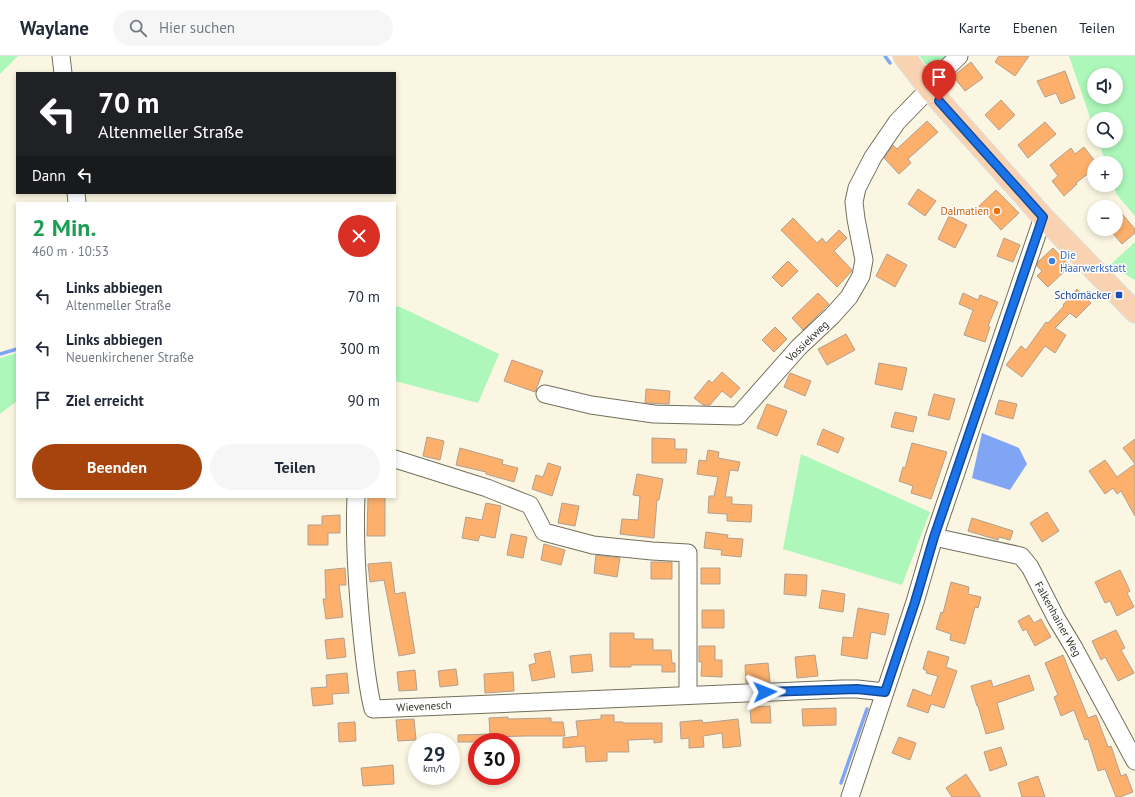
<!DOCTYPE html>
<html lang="de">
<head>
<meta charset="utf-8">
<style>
	:root { --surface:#fff; --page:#f6f6f7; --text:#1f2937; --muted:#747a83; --line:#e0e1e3; --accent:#a7430c }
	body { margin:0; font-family:"PT Sans",sans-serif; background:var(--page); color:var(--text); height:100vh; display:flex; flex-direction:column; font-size:15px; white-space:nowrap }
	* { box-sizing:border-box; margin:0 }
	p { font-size:13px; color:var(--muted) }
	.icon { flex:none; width:22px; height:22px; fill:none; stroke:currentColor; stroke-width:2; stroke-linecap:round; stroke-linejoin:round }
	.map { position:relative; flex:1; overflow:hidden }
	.side { position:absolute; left:16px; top:146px; width:380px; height:296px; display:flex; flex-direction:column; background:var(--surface); border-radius:0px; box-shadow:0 2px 6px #0003 }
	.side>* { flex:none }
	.top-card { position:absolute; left:16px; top:16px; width:380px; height:122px; border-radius:0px; box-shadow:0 2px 6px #0003; background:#202124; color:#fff; overflow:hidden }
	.tools { position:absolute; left:1087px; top:12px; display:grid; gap:8px }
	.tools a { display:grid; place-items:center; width:36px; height:36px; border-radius:50%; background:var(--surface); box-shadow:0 2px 6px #0003; font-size:20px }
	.speed { position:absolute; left:408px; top:677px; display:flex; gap:8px; font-size:20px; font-weight:700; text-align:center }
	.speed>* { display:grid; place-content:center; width:52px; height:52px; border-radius:50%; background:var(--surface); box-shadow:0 2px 6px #0003; line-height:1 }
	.speed small { font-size:10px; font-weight:400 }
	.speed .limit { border:6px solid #d22; background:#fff; color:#111 }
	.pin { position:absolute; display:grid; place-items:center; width:34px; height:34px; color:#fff; margin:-41px -17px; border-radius:50% 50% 50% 0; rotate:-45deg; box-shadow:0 0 4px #0007 }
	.pin .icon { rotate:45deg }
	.me { position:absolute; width:44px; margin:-22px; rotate:88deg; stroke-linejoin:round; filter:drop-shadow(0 0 3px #0008) }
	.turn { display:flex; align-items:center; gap:14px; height:84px; padding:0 16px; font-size:18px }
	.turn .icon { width:52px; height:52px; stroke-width:2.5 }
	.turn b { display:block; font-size:28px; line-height:34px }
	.then { display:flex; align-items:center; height:38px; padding:0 16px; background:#0003; gap:8px; font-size:15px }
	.round { display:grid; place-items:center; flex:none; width:42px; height:42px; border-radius:21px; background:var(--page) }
	.headline { display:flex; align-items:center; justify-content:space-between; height:68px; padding:0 16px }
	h1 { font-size:24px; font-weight:700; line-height:30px; color:#1e9e55 }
	.button { display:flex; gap:8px; margin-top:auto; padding:8px 16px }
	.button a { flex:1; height:46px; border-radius:24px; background:var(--accent); color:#fff; font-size:16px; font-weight:700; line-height:46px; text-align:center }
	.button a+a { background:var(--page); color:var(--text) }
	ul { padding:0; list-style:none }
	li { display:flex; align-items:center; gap:12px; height:52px; padding:0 16px }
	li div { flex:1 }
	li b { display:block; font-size:15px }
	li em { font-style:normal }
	header { display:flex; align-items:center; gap:24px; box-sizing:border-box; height:56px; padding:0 20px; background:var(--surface); border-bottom:1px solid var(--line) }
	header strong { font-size:19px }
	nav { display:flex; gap:22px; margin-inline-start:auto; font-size:14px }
	.search { width:280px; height:36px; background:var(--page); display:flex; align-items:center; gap:10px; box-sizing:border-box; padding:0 14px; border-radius:22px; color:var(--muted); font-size:15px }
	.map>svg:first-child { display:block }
</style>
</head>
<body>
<header>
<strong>Waylane</strong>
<div class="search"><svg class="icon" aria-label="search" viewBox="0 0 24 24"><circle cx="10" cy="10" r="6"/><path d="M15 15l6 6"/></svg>Hier suchen</div>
<nav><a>Karte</a><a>Ebenen</a><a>Teilen</a></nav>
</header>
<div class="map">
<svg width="1135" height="741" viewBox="0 0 1135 741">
	<rect width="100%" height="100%" fill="#faf6e1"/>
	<!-- green -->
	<path fill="#adf7ba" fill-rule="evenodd" d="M0 0H18L0 18Z
		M920 0H951L942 9 925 8Z
		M1069 0H1135V160L1117 139 1113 129H1116V107H1106L1098 85H1116V63H1094V73ZM1094 19H1116V41H1094Z
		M1135 186V224L1110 209Z
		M395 250 400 251 499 298 478 347 395 325Z
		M17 297V345L0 358V302Z
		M801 398 930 456 902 529 783 493Z"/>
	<!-- water -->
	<path fill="#81a5f5" d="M982 377 1019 392 1027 408 1010 434 972 422Z"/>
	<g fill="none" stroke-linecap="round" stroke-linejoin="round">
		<!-- stream -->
		<path stroke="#81a5f5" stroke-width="3.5" d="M885 0 890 7
			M0 298 17 293
			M841 727 867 653"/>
	</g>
	<!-- building -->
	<path fill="#fcb06c" stroke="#b1a092" d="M999 0H1029L1015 20 995 6Z
		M971 6 983 22 965 35 953 20Z
		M1065 15 1075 42 1061 48 1056 37 1045 41 1037 25Z
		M1001 44 1015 59 999 74 985 59Z
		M927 65 938 76 908 103 911 107 899 118 884 102 893 89 897 93Z
		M1045 66 1056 78 1028 102 1018 89Z
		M1084 91 1094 104V113L1076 127 1077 128 1064 140 1052 125 1058 120 1050 109 1071 92 1075 98Z
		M918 133 936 145 925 160 908 148Z
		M996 134 1019 157 1001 174 979 150Z
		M1116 151 1135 173V177L1122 188 1109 173H1116Z
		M949 160 967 169 955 192 938 183Z
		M793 162 817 187 822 182 826 187 839 174 847 182 834 195 852 214 851 216 837 231 781 174Z
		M1004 182 1020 189 1013 206 997 200Z
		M1053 192 1070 210 1048 231 1037 220 1042 215 1037 210 1038 206Z
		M887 198 907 209 895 231 876 220Z
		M788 205 798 215 782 231 772 221Z
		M1077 233 1091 247 1076 262 1070 257 1055 272 1066 279 1055 297 1045 290 1022 321 1006 309 1021 290 1026 294 1046 266 1048 267 1064 250 1063 249Z
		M818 237 829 248 803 274 792 262Z
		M963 237 978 244 980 239 998 246 988 270 990 271 985 286 964 279 973 254 959 248Z
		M775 271 787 283 774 296 762 284Z
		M846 278 855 294 827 309 818 293Z
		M512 304 543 315 535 336 504 325Z
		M879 307 907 312 902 334 875 328Z
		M722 316 740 332 731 342 722 335 710 349H703L694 342 709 324 712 327Z
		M790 317 811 325 805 340 784 331Z
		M646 333 670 335 669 348 645 347Z
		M934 338 955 343 949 364 928 359Z
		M999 344 1017 348 1013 363 995 358Z
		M767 348 787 355 777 380 757 372Z
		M895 356 917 361 913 376 891 371Z
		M823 373 844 382 838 397 817 388Z
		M427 381 444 385 440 404 423 400Z
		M652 382 675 383V393H687L686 407H652Z
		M1135 383V408L1123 392Z
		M912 387 947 396 931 443 911 437 913 430 899 425 903 411 905 412Z
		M460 392 503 404 502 408 518 412 514 426 486 418V416L456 409Z
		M708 394 719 396 718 402 740 406 738 415 730 414 725 441H732V448L752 449 751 466 727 465V458L708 457 709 440H714L718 421 697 418 699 404 706 405Z
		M1105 404 1117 421 1135 408V460L1121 435 1117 438 1113 432 1105 438 1089 415Z
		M548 407 561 411 552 440 532 433 536 419 543 421Z
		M637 418 663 423 659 444H657L654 482 620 478 622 463 638 464 640 440 633 439Z
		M368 441H385V480H367Z
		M486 447 501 450 495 482 480 479 478 485 462 482 466 461 482 464Z
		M562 447 579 450 575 470 558 467Z
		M1047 456 1059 475 1042 486 1030 467Z
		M340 459V477H328V489H308V469H322V460Z
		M972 462 1013 475 1010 484 999 481 998 484 968 475Z
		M706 476 728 479 727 482 743 483 741 501 721 499 722 494 704 492Z
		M511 478 527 481 523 502 507 499Z
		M544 488 565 494 561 509 541 504Z
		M596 499 620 502 617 521 594 517Z
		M391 506 395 538 405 536 415 597 399 600 384 524 370 526 368 508Z
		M651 506H672V523H651Z
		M345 512 346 529H339L343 561 326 563 323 543H326L325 514Z
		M701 512H720V528H701Z
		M1120 514 1130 535 1127 537 1134 551 1117 560 1110 545 1105 547 1095 526Z
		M785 518 807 519 806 540 784 538Z
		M951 526 969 531 968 538 981 541 978 552 975 551 965 588 950 584 951 578 936 573 941 556 943 557Z
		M822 534 845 538 843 556 819 552Z
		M858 552 889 558 885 579 871 576 867 603 841 599 843 581 853 582Z
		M702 554H724V572H702Z
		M1029 559 1034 567 1041 563 1051 581 1035 590 1026 573 1023 575 1018 565Z
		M1116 574 1125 592 1121 594 1134 617 1118 625 1105 601 1101 604 1092 585Z
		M610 577H634V583H653V594H671L672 607H675V616H662V609H631V611H610Z
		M344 582 346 601 327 603 325 584Z
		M699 590H715V604H722V621L701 620 702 606H699Z
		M550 595 555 621 532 625 529 609 536 607 534 598Z
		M928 595 949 601 946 611 957 615 944 652 931 648 928 657 907 650 913 633 931 640 938 620 926 617 927 615 923 613Z
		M591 598 593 615 572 617 570 600Z
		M815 599 818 620 797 622 795 601Z
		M1063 599 1088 662 1096 659 1108 691 1111 690 1121 720 1126 718 1133 736 1120 741H1116L1105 713 1098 715 1088 683 1085 684 1074 654 1061 660 1054 641 1058 639 1045 607Z
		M768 607 770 626 746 627 745 609Z
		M456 613 458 629 440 631 438 615Z
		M415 614 417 634 399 635 397 616Z
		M513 616 514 635 485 637 484 618Z
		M347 617 349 637 332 638 333 648 313 650 311 632 327 631 326 619Z
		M1029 619 1034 634 997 647 1004 673 986 678 978 650H977L971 630 991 624 993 631Z
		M770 650 771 667H751L750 651Z
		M836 652V669L803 670 802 653Z
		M601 659H614V666H623V667H662V686L654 687V683L628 684 629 696H607V705L586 706 585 690 563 692V682L578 680 576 665 601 663Z
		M508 661V663L551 662V666H563L565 680H525L491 681V686H458V679L490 678 489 662Z
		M414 663 416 684 398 685 396 664Z
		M738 663 741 690 723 692 722 677 703 680 704 691 689 692V682L681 683 680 666 702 664 703 667Z
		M355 666 356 685 339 686 338 667Z
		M899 681 916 687 910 704 892 697Z
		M1001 691 1007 709 990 715 984 696Z
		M393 709 394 728 363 730 361 712Z
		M966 718 981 741H952L946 732Z
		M1038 720 1045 741H1022L1018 727Z"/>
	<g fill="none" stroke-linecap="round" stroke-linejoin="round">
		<defs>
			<path id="minor" d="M61 0 63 17
				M925 29 933 25 959 0
				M76 137 77 147
				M545 338 591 349 654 358 738 360 799 291 832 260 849 241 861 220 864 204 856 163 854 146 857 132 873 101 897 66 929 33
				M395 403 487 432 530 449 544 476 593 489 652 495 688 497V639
				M356 441C354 484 357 526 361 569 364 597 366 625 373 653L842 633H857L885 636
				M934 481 1021 500 1030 511 1056 562 1074 592 1135 705
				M850 741 915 546 934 481 1043 161"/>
			<path id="major" d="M904 0 929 33 1043 161 1135 256"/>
		</defs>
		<!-- minor casing -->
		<use href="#minor" stroke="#736f5d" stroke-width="19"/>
		<!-- major casing -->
		<use href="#major" stroke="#dfdfdd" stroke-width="23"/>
		<!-- minor -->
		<use href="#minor" stroke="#fff" stroke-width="17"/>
		<!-- major -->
		<use href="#major" stroke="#f9d2b1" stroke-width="21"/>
	</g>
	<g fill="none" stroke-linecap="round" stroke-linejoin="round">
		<defs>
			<path id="route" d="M765 636 857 633 885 636 915 546 934 481 1043 161 939 45"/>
		</defs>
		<!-- route casing -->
		<use href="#route" stroke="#114b97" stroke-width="10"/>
		<!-- route -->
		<use href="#route" stroke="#1a73e8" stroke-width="7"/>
	</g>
	<!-- markers -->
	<circle fill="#e8710a" stroke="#fff" stroke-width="1.5" cx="997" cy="155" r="4"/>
	<circle fill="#3f7fe0" stroke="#fff" stroke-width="1.5" cx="1052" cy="205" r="4"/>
	<rect fill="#1a4fb4" stroke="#fff" stroke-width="1.5" x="1115" y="235" width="8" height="8" rx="2"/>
	<g text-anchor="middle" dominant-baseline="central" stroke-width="3" stroke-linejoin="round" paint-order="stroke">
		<!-- food labels -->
		<g font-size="11" fill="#c56008" stroke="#fff" text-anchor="end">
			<text x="989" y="155">Dalmatien</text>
		</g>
		<!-- shop labels -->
		<g font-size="11" fill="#366cbe" stroke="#fff" text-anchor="start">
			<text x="1060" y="199">Die<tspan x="1060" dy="13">Haarwerkstatt</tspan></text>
		</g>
		<!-- transit labels -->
		<g font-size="11" fill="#164399" stroke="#fff" text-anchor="end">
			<text x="1111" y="239">Schomäcker</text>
		</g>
		<!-- street labels -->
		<g font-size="11" fill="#36342c" stroke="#fff">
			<text transform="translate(807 285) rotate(-44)">Vossiekweg</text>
			<text transform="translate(1058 563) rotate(61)">Falkenhainer Weg</text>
			<text transform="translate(424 650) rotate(-3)">Wievenesch</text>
		</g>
	</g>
</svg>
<div class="tools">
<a><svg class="icon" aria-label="sound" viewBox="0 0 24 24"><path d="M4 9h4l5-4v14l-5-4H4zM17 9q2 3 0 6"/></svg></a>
<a><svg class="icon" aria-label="search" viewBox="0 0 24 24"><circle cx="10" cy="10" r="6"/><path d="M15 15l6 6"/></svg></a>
<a>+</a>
<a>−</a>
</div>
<div class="speed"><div>29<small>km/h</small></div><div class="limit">30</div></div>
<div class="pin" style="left:939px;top:45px;background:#d93025"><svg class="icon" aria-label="arrive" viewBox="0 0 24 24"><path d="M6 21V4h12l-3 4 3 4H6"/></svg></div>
<svg class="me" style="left:765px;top:636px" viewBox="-20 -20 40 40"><path d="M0-17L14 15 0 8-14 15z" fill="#1a73e8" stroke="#fff" stroke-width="4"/></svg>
<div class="top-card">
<div class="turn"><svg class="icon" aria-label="left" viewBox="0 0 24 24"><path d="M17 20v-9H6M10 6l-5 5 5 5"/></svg><div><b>70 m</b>Altenmeller Straße</div></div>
<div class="then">Dann<svg class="icon" aria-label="left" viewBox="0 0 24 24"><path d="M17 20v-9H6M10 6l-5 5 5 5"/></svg></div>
</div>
<section class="side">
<div class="headline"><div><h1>2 Min.</h1><p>460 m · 10:53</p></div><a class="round" style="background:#d93025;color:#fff"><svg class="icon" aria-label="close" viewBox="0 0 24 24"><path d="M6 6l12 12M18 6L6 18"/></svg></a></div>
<ul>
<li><svg class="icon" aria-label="left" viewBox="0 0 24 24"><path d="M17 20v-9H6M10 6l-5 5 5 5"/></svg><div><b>Links abbiegen</b><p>Altenmeller Straße</p></div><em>70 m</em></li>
<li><svg class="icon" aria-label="left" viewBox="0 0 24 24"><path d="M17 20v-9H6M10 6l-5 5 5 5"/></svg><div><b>Links abbiegen</b><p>Neuenkirchener Straße</p></div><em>300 m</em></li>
<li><svg class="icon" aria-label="arrive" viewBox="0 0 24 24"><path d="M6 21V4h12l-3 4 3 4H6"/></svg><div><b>Ziel erreicht</b></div><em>90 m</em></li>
</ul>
<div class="button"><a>Beenden</a><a>Teilen</a></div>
</section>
</div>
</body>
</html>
